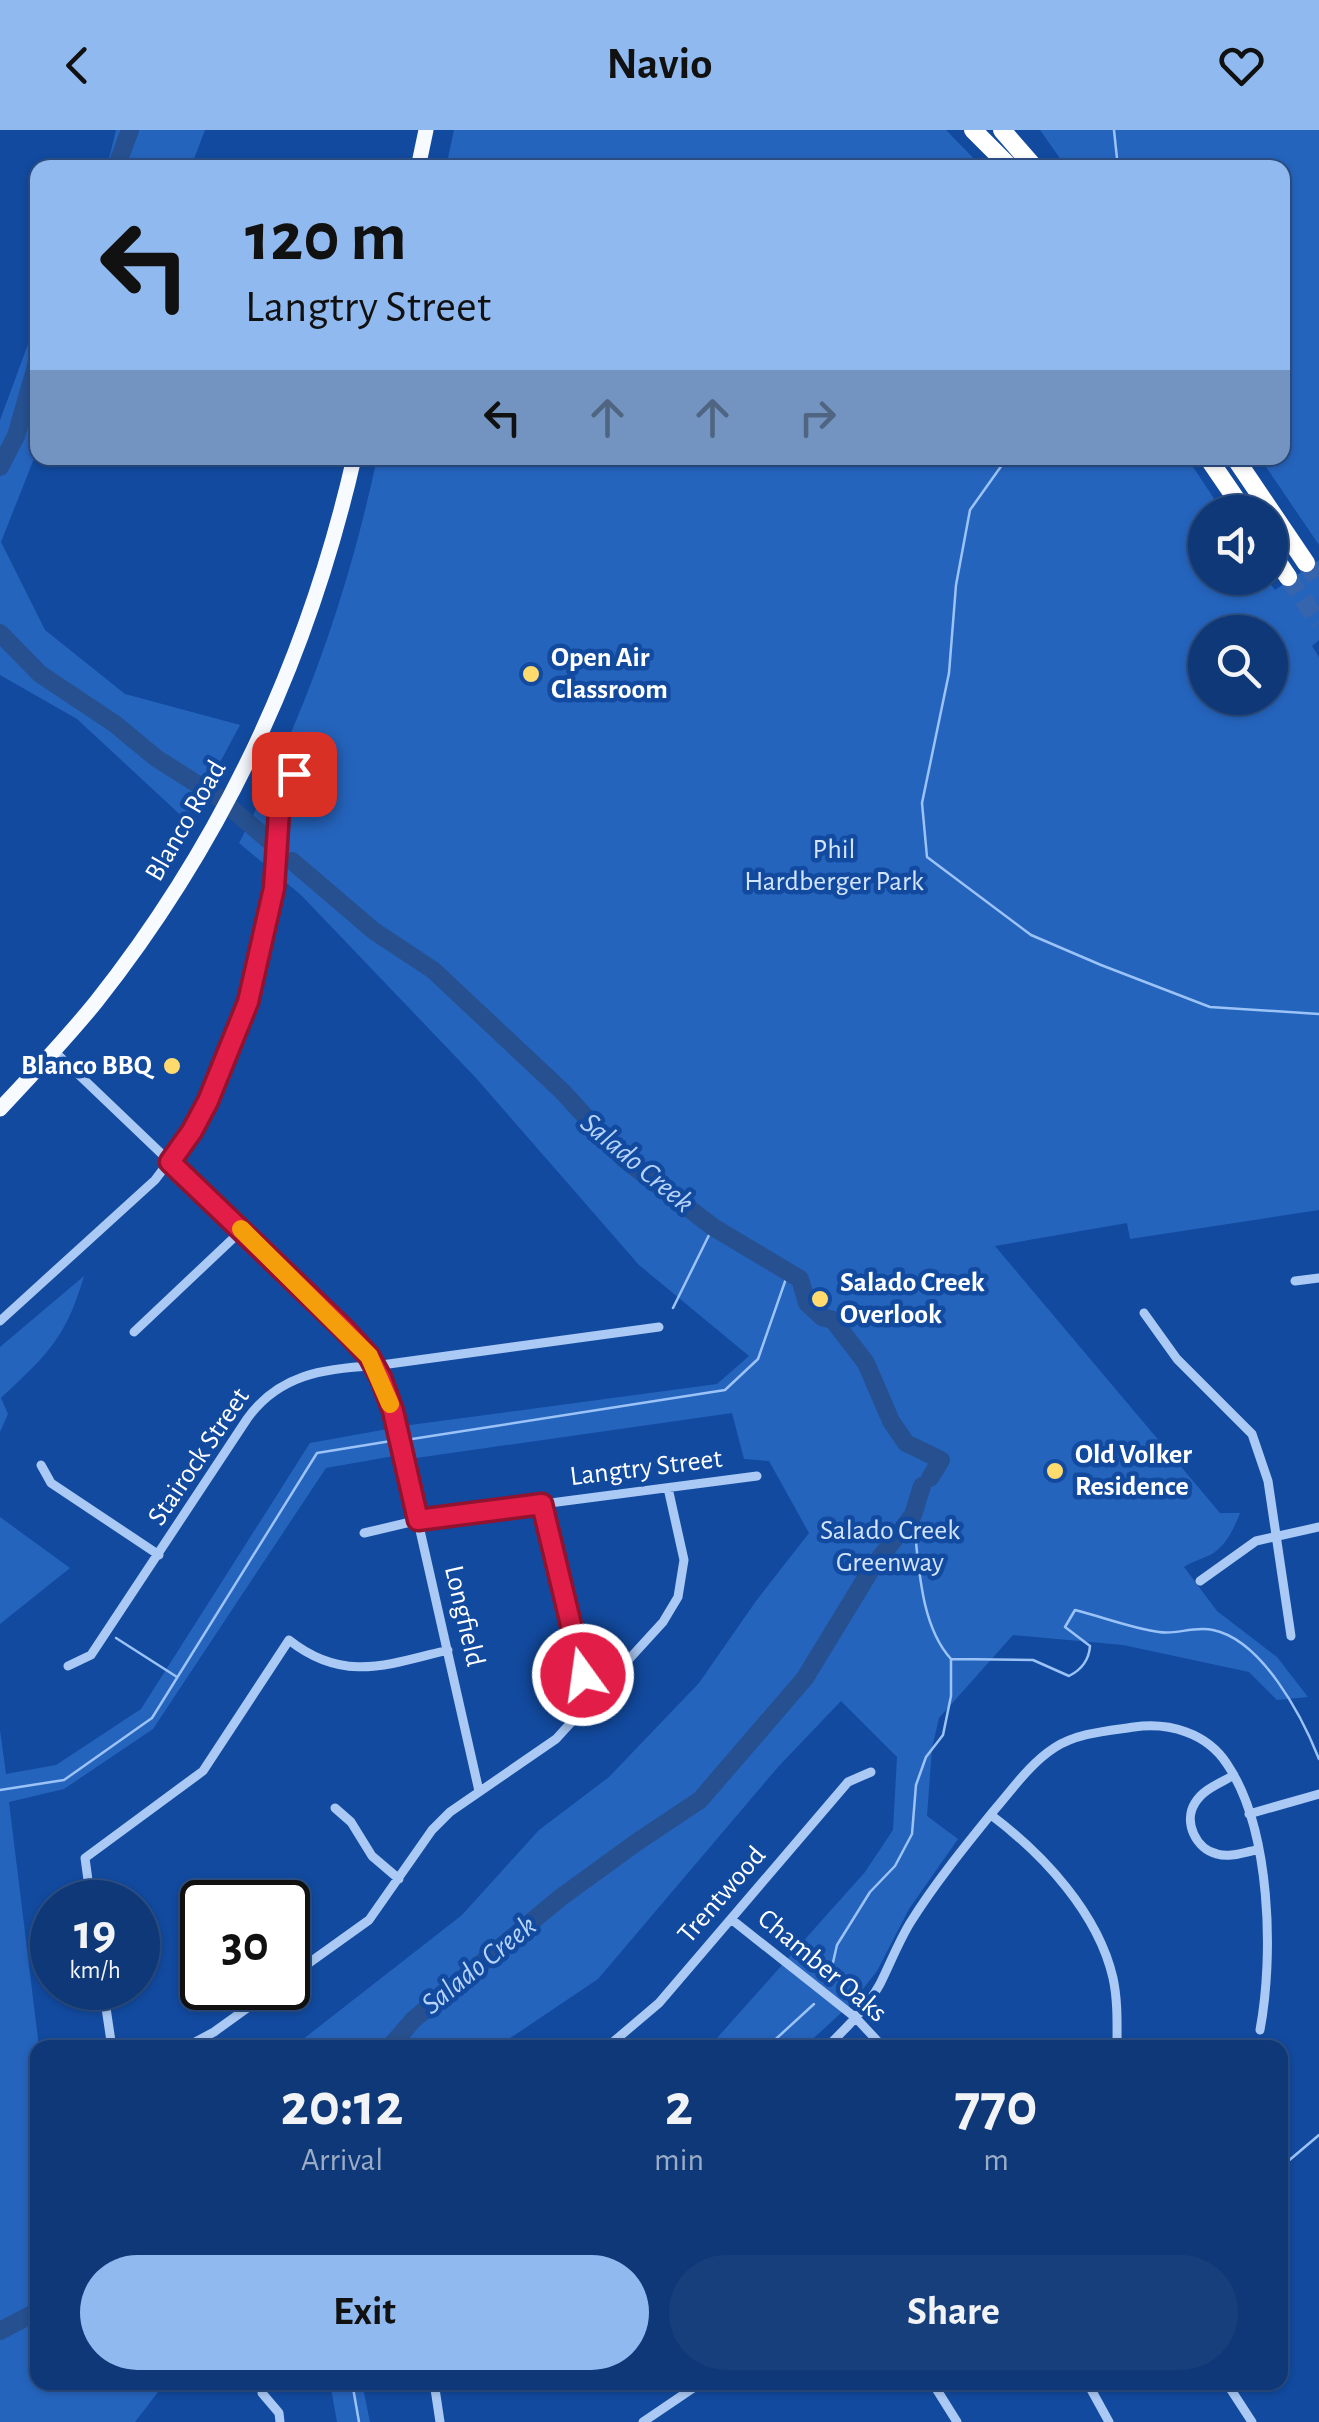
<!DOCTYPE html>
<html lang="en">
<head>
<meta charset="utf-8">
<style>
	:root { --surface:#0e3877; --page:#173f7c; --text:#f1f3f6; --muted:#9bacc6; --line:#2e5289; --accent:#90b9f0 }
	body { margin:0; font-family:"Alegreya Sans",sans-serif; background:var(--page); color:var(--text); height:100vh; display:flex; flex-direction:column; font-size:38px; white-space:nowrap }
	* { box-sizing:border-box; margin:0 }
	p { font-size:32px; color:var(--muted) }
	.icon { flex:none; width:55px; height:55px; fill:none; stroke:currentColor; stroke-width:2; stroke-linecap:round; stroke-linejoin:round }
	.map { position:relative; flex:1; overflow:hidden }
	.side { position:absolute; left:30px; top:1910px; width:1258px; height:350px; display:flex; flex-direction:column; background:var(--surface); border-radius:20px; box-shadow:0 2px 8px #0004,0 0 0 2px var(--line) }
	.side>* { flex:none }
	.banner { position:absolute; left:30px; top:30px; width:1260px; height:305px; border-radius:20px; box-shadow:0 2px 8px #0004,0 0 0 2px var(--line); background:#90b9f0; color:#111; overflow:hidden }
	.buttons { position:absolute; left:1188px; top:365px; display:grid; gap:20px }
	.buttons a { display:grid; place-items:center; width:100px; height:100px; border-radius:50%; background:var(--surface); box-shadow:0 2px 8px #0004,0 0 0 2px var(--line); font-size:50px }
	.speed { position:absolute; left:30px; top:1750px; display:flex; gap:20px; font-size:50px; font-weight:700; text-align:center }
	.speed>* { display:grid; place-content:center; width:130px; height:130px; border-radius:50%; background:var(--surface); box-shadow:0 2px 8px #0004,0 0 0 2px var(--line); line-height:1 }
	.speed small { font-size:25px; font-weight:400 }
	.speed .limit { border:5px solid #111; border-radius:15px; background:#fff; color:#111 }
	.pin { position:absolute; display:grid; place-items:center; width:85px; height:85px; color:#fff; margin:-42px; border-radius:20px; box-shadow:0 5px 15px #0006 }
	.me { position:absolute; width:110px; margin:-55px; rotate:346deg; stroke-linejoin:round; filter:drop-shadow(0 0 8px #0008) }
	.turn { display:flex; align-items:center; gap:35px; height:210px; padding:0 50px; font-size:45px }
	.turn .icon { width:130px; height:130px; stroke-width:2.5 }
	.turn b { display:block; font-size:70px; line-height:85px }
	.lanes { display:flex; align-items:center; height:95px; padding:0 50px; background:#0003; justify-content:center; gap:50px; direction:ltr }
	.lanes .off { opacity:.35 }
	.eta { display:flex; justify-content:space-evenly; align-items:center; height:170px; text-align:center }
	.eta b { font-size:60px; font-weight:600; line-height:70px }
	.primary-button { display:flex; gap:20px; margin-top:auto; padding:20px 50px }
	.primary-button a { flex:1; height:115px; border-radius:60px; background:var(--accent); color:#111; font-size:40px; font-weight:600; line-height:115px; text-align:center }
	.primary-button a+a { background:var(--page); color:var(--text) }
	header { display:flex; justify-content:space-between; align-items:center; height:130px; padding:0 50px; background:var(--accent); color:#111; font-size:45px; font-weight:600 }
	.map>svg:first-child { display:block }
</style>
</head>
<body>
<header><svg class="icon" aria-label="back" viewBox="0 0 24 24"><path d="M15 5l-7 7 7 7"/></svg>Navio<svg class="icon" aria-label="heart" viewBox="0 0 24 24"><path d="M12 20l-8-8c-3-5 5-10 8-4 3-6 11-1 8 4z"/></svg></header>
<div class="map">
<svg width="1319" height="2292" viewBox="0 0 1319 2292">
	<rect width="100%" height="100%" fill="#124a9f"/>
	<!-- green -->
	<path fill="#2564bd" fill-rule="evenodd" d="M116 0H205L191 37H107Z
		M454 0H946L982 37H446Z
		M1040 0H1319V415L1260 328H1282V38L1066 37Z
		M37 190V321L1 412 45 500 125 564 240 595 188 692 77 589 0 545V290Z
		M377 328H1187L1223 382H1205V448H1266L1275 460 1319 430V510L1312 516 1319 527V1080L1130 1109 1127 1093 995 1116 1220 1383H1240C1235 1396 1228 1412 1216 1421 1208 1428 1194 1430 1184 1437L1217 1481 1277 1527 1308 1567 1277 1570 1249 1542 1123 1515 1013 1505 939 1588 932 1618 927 1686 958 1709 909 1779 877 1841 852 1873 804 1917H709L865 1742 893 1700 897 1627 841 1571 778 1637 598 1849 497 1917H293L462 1785 539 1700 609 1647 699 1553 756 1471 809 1403 769 1331 744 1329 732 1283 416 1328 394 1326 326 1338 153 1599 64 1659 9 1672 39 1917 38 2252 165 2253 135 2292H0V1600L6 1644 56 1635 141 1579 310 1313 410 1295 717 1254 749 1226 639 1135 476 948 301 765 239 713C304 588 348 465 377 328ZM1205 502H1270V568H1205Z
		M84 1146C66 1208 47 1225 1 1268L8 1284 0 1302V1217Z
		M0 1387 70 1438 0 1494Z
		M330 2253H362L370 2292H337Z"/>
	<g fill="none" stroke-linecap="round" stroke-linejoin="round">
		<!-- stream -->
		<path stroke="#9cc3f7" stroke-width="2.5" d="M1114 0 1118 38
			M1007 328 970 380 956 455 949 543 922 673 927 727 1031 805 1101 835 1210 877 1319 884
			M673 1178 713 1097
			M412 1309 725 1260 758 1229 789 1140
			M116 1508 177 1547
			M951 1529 1033 1530 1069 1546C1081 1540 1089 1530 1090 1516L1065 1497 1075 1480C1103 1487 1131 1498 1159 1502 1176 1505 1193 1496 1213 1500 1262 1510 1302 1586 1319 1629
			M0 1660 64 1650 152 1588 317 1323 391 1311
			M829 1850 837 1815 870 1762 895 1736 912 1704 916 1655 926 1627 943 1605 951 1566V1529C919 1494 919 1431 913 1385
			M766 1918 814 1874
			M1280 2038 1319 2005
			M352 2252 359 2292"/>
		<!-- river -->
		<path stroke="#26508f" stroke-width="18" d="M116 38 130 0
			M0 337 16 306 38 229
			M0 503 40 544 115 594 156 628 219 668 272 713
			M292 731 374 801 433 840 562 961 623 1028 713 1097 800 1149 807 1173 822 1187 833 1190 866 1233 891 1291 906 1313 941 1330 930 1348
			M389 1918 413 1890 560 1768 637 1712 700 1670 805 1548 872 1438 913 1385 922 1356
			M0 2201 38 2181"/>
		<!-- highway-tunnel -->
		<path stroke="#3665ad" stroke-width="18" stroke-dasharray="18 9" stroke-linecap="butt" d="M1306 433 1319 453
			M1288 447 1319 493"/>
		<!-- street -->
		<path stroke="#aac9f4" stroke-width="9" d="M54 921 345 1199 369 1226 393 1281 479 1661
			M1295 1151 1319 1148
			M1144 1183 1177 1229 1252 1304 1268 1351 1291 1506
			M0 1191 155 1050 192 1001 235 911 248 872 274 758 280 666 294 644
			M134 1202 242 1100
			M41 1335 51 1353 159 1425
			M542 1374 583 1545 594 1567
			M364 1403 419 1390 757 1346
			M1200 1451 1256 1411 1319 1397
			M68 1536 91 1525 247 1289C278 1245 324 1238 374 1236L659 1197
			M1234 1645C1221 1653 1203 1659 1195 1673 1183 1692 1196 1719 1217 1724 1230 1728 1244 1722 1257 1720
			M335 1678 351 1692 372 1726 399 1749
			M1249 1684 1319 1664
			M991 1685C1043 1724 1098 1783 1113 1848 1118 1871 1117 1895 1117 1918
			M91 1772 85 1728 203 1641 289 1510C343 1553 387 1535 448 1520
			M731 1789 856 1888 884 1918
			M288 1848 369 1790 432 1700 450 1682 556 1609 663 1492 678 1467 684 1430 668 1358
			M103 1858 112 1918
			M184 1918 214 1902 275 1858
			M606 1918 659 1873 848 1652 871 1642
			M826 1918C846 1898 866 1879 880 1854 890 1834 898 1813 910 1793 935 1753 966 1715 996 1678 1014 1657 1031 1633 1054 1618 1077 1603 1107 1601 1134 1597 1169 1592 1207 1603 1227 1634 1271 1699 1274 1825 1260 1900
			M434 2252 440 2292
			M948 2252 937 2260 957 2292
			M1087 2252 1109 2292
			M1226 2252 1252 2292
			M262 2263 279 2283 280 2292
			M643 2292 702 2252"/>
		<!-- primary -->
		<path stroke="#f7faff" stroke-width="15" d="M418 38 426 0
			M0 979C33 944 66 909 96 872 225 709 308 529 354 328"/>
		<!-- highway -->
		<path stroke="#fff" stroke-width="18" d="M973 0 1011 38
			M1002 0 1035 38
			M1208 328 1245 382
			M1235 328 1306 433
			M1270 420 1288 447"/>
	</g>
	<g fill="none" stroke-linecap="round" stroke-linejoin="round">
		<defs>
			<path id="route" d="M294 644 280 666 274 758 248 872 208 971 192 1001 170 1032 344 1199 369 1226 381 1248 393 1281 418 1390 542 1374 583 1545"/>
		</defs>
		<!-- route casing -->
		<use href="#route" stroke="#92132f" stroke-width="25"/>
		<!-- route -->
		<use href="#route" stroke="#e11d48" stroke-width="18"/>
		<!-- slow -->
		<path stroke="#f59e0b" stroke-width="18" d="M241 1099 369 1226 390 1274"/>
	</g>
	<!-- markers -->
	<g fill="#ffda6d" stroke="#124a9f" stroke-width="4">
		<circle cx="531" cy="544" r="10"/>
		<circle cx="172" cy="936" r="10"/>
		<circle cx="820" cy="1169" r="10"/>
		<circle cx="1055" cy="1341" r="10"/>
	</g>
	<g text-anchor="middle" dominant-baseline="central" stroke-width="9" stroke-linejoin="round" paint-order="stroke">
		<!-- poi labels -->
		<g font-size="28" font-weight="bold" fill="#fff" stroke="#124a9f" text-anchor="start">
			<text x="551" y="528">Open Air<tspan x="551" dy="32">Classroom</tspan></text>
			<text x="152" y="936" text-anchor="end">Blanco BBQ</text>
			<text x="840" y="1153">Salado Creek<tspan x="840" dy="32">Overlook</tspan></text>
			<text x="1075" y="1325">Old Volker<tspan x="1075" dy="32">Residence</tspan></text>
		</g>
		<!-- street labels -->
		<g font-size="28" fill="#fff" stroke="#124a9f">
			<text transform="translate(186 691) rotate(-60)">Blanco Road</text>
			<text transform="translate(199 1327) rotate(-56)">Stairock Street</text>
			<text transform="translate(646 1338) rotate(-7)">Langtry Street</text>
			<text transform="translate(464 1486) rotate(77)">Longfield</text>
			<text transform="translate(722 1765) rotate(-49)">Trentwood</text>
			<text transform="translate(822 1836) rotate(40)">Chamber Oaks</text>
		</g>
		<!-- park labels -->
		<g font-size="28" fill="#d2e4fe" stroke="#124a9f">
			<text x="834" y="720">Phil<tspan x="834" dy="32">Hardberger Park</tspan></text>
			<text x="890" y="1401">Salado Creek<tspan x="890" dy="32">Greenway</tspan></text>
		</g>
		<!-- water labels -->
		<g font-size="30" font-style="italic" fill="#b6d3fb" stroke="#124a9f">
			<text transform="translate(637 1033) rotate(40)">Salado Creek</text>
			<text transform="translate(479 1835) rotate(-39)">Salado Creek</text>
		</g>
	</g>
</svg>
<div class="buttons">
<a><svg class="icon" aria-label="sound" viewBox="0 0 24 24"><path d="M4 9h4l5-4v14l-5-4H4zM17 9q2 3 0 6"/></svg></a>
<a><svg class="icon" aria-label="search" viewBox="0 0 24 24"><circle cx="10" cy="10" r="6"/><path d="M15 15l6 6"/></svg></a>
</div>
<div class="speed"><div>19<small>km/h</small></div><div class="limit">30</div></div>
<div class="pin" style="left:294px;top:644px;background:#d93025"><svg class="icon" aria-label="arrive" viewBox="0 0 24 24"><path d="M6 21V4h12l-3 4 3 4H6"/></svg></div>
<svg class="me" style="left:583px;top:1545px" viewBox="-20 -20 40 40"><circle r="17" fill="#e11d48" stroke="#fff" stroke-width="3"/><path d="M0-11L8 9 0 5-8 9z" fill="#fff"/></svg>
<div class="banner">
<div class="turn"><svg class="icon" aria-label="left" viewBox="0 0 24 24"><path d="M17 20v-9H6M10 6l-5 5 5 5"/></svg><div><b>120 m</b>Langtry Street</div></div>
<div class="lanes"><svg class="icon" aria-label="left" viewBox="0 0 24 24"><path d="M17 20v-9H6M10 6l-5 5 5 5"/></svg><svg class="icon off" aria-label="ahead" viewBox="0 0 24 24"><path d="M12 20V5M6 11l6-6 6 6"/></svg><svg class="icon off" aria-label="ahead" viewBox="0 0 24 24"><path d="M12 20V5M6 11l6-6 6 6"/></svg><svg class="icon off" aria-label="right" viewBox="0 0 24 24"><path d="M7 20v-9h11M14 6l5 5-5 5"/></svg></div>
</div>
<section class="side">
<div class="eta">
<div><b>20:12</b><p>Arrival</p></div>
<div><b>2</b><p>min</p></div>
<div><b>770</b><p>m</p></div>
</div>
<div class="primary-button"><a>Exit</a><a>Share</a></div>
</section>
</div>
</body>
</html>
